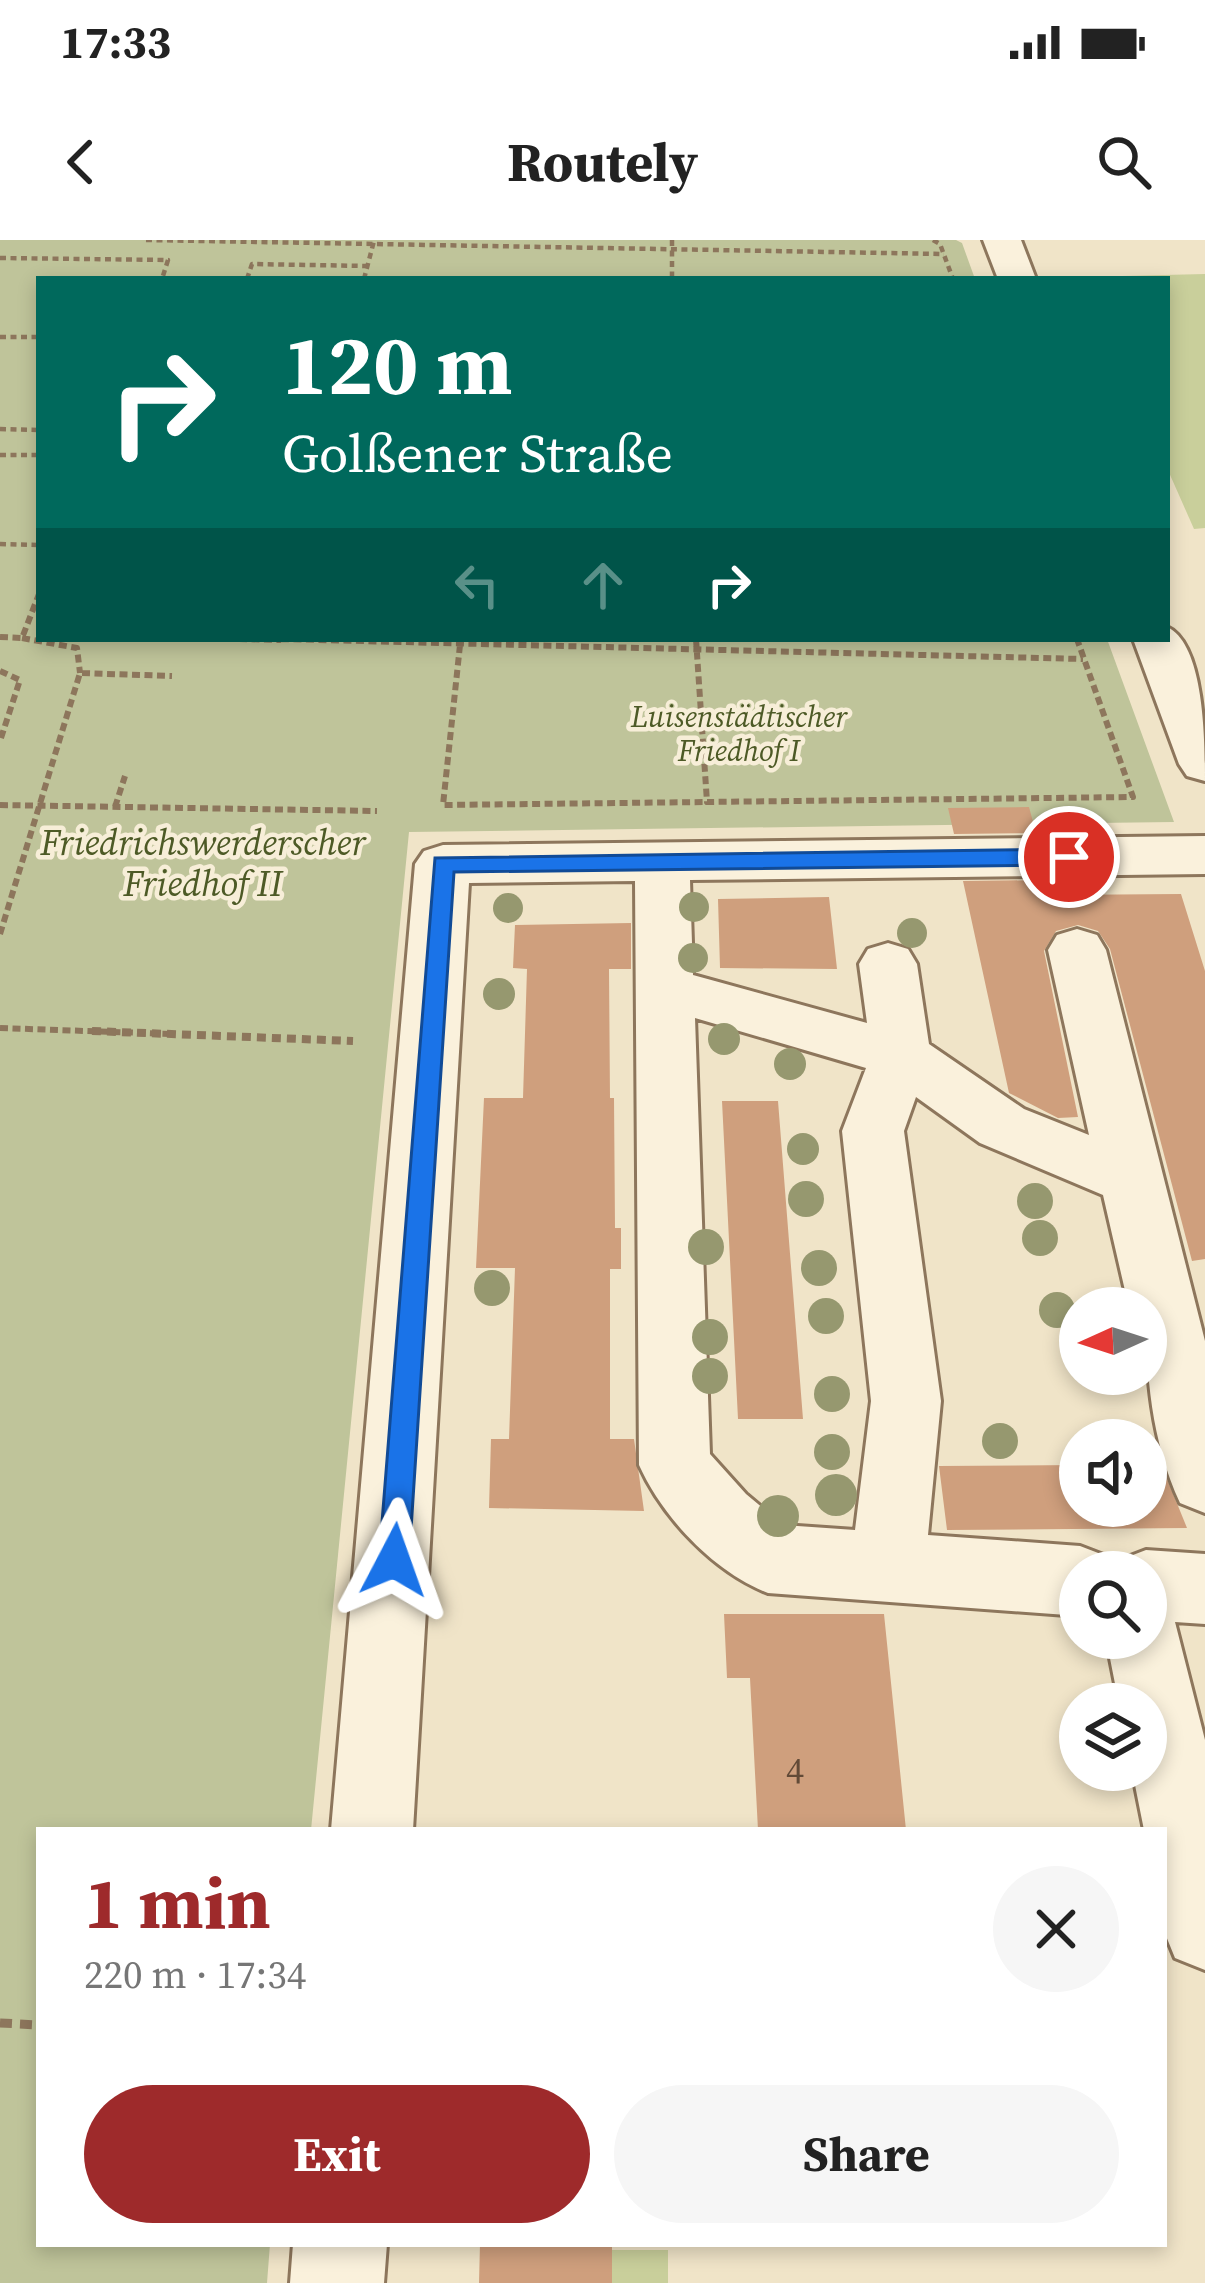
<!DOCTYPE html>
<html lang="en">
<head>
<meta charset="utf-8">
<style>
	:root { --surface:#fff; --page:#f6f6f6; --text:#222; --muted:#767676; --accent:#9e2a2b }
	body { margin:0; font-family:"Source Serif 4",serif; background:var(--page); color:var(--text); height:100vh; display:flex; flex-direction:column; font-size:45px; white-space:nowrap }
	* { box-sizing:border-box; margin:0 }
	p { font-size:39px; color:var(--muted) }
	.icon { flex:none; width:66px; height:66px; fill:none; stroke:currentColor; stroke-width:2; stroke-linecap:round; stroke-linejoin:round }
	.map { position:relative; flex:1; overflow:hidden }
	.drawer { position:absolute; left:36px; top:1587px; width:1131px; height:420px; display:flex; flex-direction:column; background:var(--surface); border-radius:0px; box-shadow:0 6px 18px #0003 }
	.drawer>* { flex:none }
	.guide { position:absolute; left:36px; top:36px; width:1134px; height:366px; border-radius:0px; box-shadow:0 6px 18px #0003; background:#00695c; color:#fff; overflow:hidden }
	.needle { width:78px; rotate:267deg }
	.buttons { position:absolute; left:1059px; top:1047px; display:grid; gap:24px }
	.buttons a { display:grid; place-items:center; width:108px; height:108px; border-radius:50%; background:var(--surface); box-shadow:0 6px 18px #0003; font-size:60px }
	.pin { position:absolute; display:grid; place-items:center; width:102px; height:102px; color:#fff; margin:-51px; border:6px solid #fff; border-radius:50%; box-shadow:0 3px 12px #0007 }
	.me { position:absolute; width:132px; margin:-66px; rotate:4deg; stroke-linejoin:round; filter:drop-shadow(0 0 9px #0008) }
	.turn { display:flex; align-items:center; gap:42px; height:252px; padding:0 48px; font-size:54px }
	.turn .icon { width:156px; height:156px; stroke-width:2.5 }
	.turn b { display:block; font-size:84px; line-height:102px }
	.lanes { display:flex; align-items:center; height:114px; padding:0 48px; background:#0003; justify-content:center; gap:60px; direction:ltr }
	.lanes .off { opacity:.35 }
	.round { display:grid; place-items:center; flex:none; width:126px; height:126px; border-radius:63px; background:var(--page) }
	.headline { display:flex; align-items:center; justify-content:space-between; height:204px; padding:0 48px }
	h1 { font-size:72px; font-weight:700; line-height:90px; color:var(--accent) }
	.primary-button { display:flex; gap:24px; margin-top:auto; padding:24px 48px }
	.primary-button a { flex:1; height:138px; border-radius:72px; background:var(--accent); color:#fff; font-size:48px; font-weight:700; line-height:138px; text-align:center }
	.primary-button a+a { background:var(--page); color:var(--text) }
	.status { display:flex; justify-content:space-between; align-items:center; height:84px; padding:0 60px; background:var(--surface); direction:ltr }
	.status svg { height:33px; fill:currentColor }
	header { display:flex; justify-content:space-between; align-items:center; height:156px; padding:0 48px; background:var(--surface); font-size:54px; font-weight:700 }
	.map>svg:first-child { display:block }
</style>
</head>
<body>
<div class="status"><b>17:33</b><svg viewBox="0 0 49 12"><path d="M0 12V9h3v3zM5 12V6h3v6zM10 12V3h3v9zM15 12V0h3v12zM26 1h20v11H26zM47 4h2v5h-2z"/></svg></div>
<header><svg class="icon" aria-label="back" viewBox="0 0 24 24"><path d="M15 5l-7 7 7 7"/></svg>Routely<svg class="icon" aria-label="search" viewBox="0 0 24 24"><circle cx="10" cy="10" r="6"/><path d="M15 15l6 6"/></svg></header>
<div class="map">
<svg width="1205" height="2043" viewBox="0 0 1205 2043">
	<rect width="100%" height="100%" fill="#f0e4c8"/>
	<!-- green -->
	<path fill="#c9cf9b" d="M1205 34V288L1194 289 1167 228V39L1081 37Z
		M612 2010H668V2043H612Z"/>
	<!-- cemetery -->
	<path fill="#bfc49a" d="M0 0H956L962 3 975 39H39V399H1107L1174 582 409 592 311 1590H39V2004H270L267 2043H0Z"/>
	<!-- building -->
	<path fill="#cf9f7d" d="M1029 567 1036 593 954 594 948 568Z
		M1048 640 1052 655 1181 654 1205 731V1019L1192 1021 1110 709 1098 691 1078 685 1056 691 1044 711 1078 877 1058 878 1009 853 963 641Z
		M829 657 837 729 720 728 718 659Z
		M631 683V729H609L610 858H614L615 988H621V1029H610V1199H634L644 1271 489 1268 491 1199H509L515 1028H476L484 858H523L527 729 513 728 515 685Z
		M722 861H778L803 1179H738Z
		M1146 1224H1161L1187 1288 947 1290 939 1226 1080 1225V1266H1146Z
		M724 1374H884L906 1590H758L750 1438H727Z
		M480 2004H612V2043H479Z"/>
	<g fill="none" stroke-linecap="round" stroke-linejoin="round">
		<defs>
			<path id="minor" d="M983 0H1021L1036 39H998Z
				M1167 387C1205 404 1205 503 1205 541L1187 536 1179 524 1133 399H1167Z
				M1205 596V634L690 640 693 735 867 783 859 724 868 709 888 703 908 709 917 724 929 804 1024 869 1089 895 1048 710 1057 695 1077 689 1097 695 1106 710 1205 1101V1273L1180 1263C1151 1200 1146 1135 1146 1068H1129L1103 955 980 903 916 857 904 891 941 1161 928 1295 1080 1306 1106 1316 1113 1332H1080V1376L768 1353C714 1332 663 1278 639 1225L635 641 469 643 413 1590H331L415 624 424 611 443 605ZM695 778 866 828 842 891 871 1161 855 1290 783 1285 746 1254 710 1214Z
				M1146 1310 1205 1314V1384L1175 1382 1205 1500V1730L1175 1718 1164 1691V1590H1144L1132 1530H1146V1464H1119L1106 1398H1146V1332H1114L1120 1320Z
				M293 2004H387L384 2043H290Z"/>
		</defs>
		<!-- minor casing -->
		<use href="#minor" stroke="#8d765c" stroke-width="6"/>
		<!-- path-far3 -->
		<path stroke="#8d765c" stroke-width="4.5" stroke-dasharray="6 4.5" stroke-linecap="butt" d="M146 0 944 14
			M672 0V39
			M933 0 940 4 953 39
			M0 18 168 20 162 39
			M247 39 252 24 367 26
			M364 39 374 1
			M0 97H39
			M0 189 39 190
			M0 215H39
			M0 304 39 305"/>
		<!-- path-far2 -->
		<path stroke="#8d765c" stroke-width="6" stroke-dasharray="8 4.5" stroke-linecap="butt" d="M0 397 22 398 39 354
			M22 398 77 408 80 433
			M239 399 281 400
			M281 399 1083 419
			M696 399 707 562 1133 557 1077 399
			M460 405 443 565 707 562
			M0 431 20 440 0 501
			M0 565 377 571
			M115 567 125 536
			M0 694 80 433 172 436
			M0 788 173 794"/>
		<!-- path-far1 -->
		<path stroke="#8d765c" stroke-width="8" stroke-dasharray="9 6" stroke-linecap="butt" d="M92 791 353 801"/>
		<!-- path -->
		<path stroke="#8d765c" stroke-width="9" stroke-dasharray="12 8" stroke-linecap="butt" d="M0 1783 39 1785"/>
		<!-- minor -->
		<use href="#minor" fill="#faf1dc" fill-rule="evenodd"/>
	</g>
	<!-- trees -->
	<g fill="#96986f">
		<circle cx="694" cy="667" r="15"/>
		<circle cx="508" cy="668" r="15"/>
		<circle cx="912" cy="693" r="15"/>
		<circle cx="693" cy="718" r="15"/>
		<circle cx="499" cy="754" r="16"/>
		<circle cx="724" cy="799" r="16"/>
		<circle cx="790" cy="824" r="16"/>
		<circle cx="803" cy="909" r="16"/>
		<circle cx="806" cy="959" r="18"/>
		<circle cx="1035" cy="961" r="18"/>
		<circle cx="1040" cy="998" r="18"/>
		<circle cx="706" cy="1007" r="18"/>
		<circle cx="819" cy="1028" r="18"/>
		<circle cx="492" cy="1048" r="18"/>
		<circle cx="1057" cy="1070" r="18"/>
		<circle cx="826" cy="1076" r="18"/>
		<circle cx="710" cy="1097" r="18"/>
		<circle cx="710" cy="1136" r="18"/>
		<circle cx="832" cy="1154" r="18"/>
		<circle cx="1000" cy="1201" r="18"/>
		<circle cx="832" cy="1212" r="18"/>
		<circle cx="836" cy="1255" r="21"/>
		<circle cx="778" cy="1276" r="21"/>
	</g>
	<!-- route -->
	<path fill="#1a73e8" stroke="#114b97" stroke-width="3" d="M1069 609 1081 617 1069 625 454 632 409 1320 405 1330 394 1334 383 1330 379 1320 435 618Z"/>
	<g text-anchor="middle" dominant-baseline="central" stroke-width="9" stroke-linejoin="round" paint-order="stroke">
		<!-- far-park labels -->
		<g font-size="30" font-style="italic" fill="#4d5a26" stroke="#f7eed8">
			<text x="739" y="476">Luisenstädtischer<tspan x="739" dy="34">Friedhof I</tspan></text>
		</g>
		<!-- park labels -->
		<g font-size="36" font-style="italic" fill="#4d5a26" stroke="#f7eed8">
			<text x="203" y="602">Friedrichswerderscher<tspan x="203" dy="41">Friedhof II</tspan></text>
		</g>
		<!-- near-number labels -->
		<g font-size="36" fill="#624a37">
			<text x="795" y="1530">4</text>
		</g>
	</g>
</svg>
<div class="buttons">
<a><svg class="needle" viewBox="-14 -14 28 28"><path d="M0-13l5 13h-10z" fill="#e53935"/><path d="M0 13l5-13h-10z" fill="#767676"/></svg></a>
<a><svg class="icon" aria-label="sound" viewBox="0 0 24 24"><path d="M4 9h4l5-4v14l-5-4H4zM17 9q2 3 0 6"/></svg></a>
<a><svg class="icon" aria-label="search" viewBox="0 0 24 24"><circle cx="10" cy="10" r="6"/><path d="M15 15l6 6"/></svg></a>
<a><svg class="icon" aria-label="layers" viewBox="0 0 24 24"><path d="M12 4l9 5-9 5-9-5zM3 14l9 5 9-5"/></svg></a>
</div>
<div class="pin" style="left:1069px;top:617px;background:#d93025"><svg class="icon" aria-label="arrive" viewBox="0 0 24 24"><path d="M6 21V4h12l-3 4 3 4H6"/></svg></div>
<svg class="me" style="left:394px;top:1320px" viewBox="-20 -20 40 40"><path d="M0-17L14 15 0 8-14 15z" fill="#1a73e8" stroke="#fff" stroke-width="4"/></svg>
<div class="guide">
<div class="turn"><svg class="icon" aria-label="right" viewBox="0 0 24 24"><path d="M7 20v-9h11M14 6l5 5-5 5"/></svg><div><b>120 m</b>Golßener Straße</div></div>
<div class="lanes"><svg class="icon off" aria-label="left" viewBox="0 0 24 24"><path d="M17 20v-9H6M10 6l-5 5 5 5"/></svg><svg class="icon off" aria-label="ahead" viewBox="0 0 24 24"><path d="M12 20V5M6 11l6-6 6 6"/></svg><svg class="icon" aria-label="right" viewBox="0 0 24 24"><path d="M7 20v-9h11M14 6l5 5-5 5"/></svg></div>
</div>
<section class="drawer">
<div class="headline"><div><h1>1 min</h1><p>220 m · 17:34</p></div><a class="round"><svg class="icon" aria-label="close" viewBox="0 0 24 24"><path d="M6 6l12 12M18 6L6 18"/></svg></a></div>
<div class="primary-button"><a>Exit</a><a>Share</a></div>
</section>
</div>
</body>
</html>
